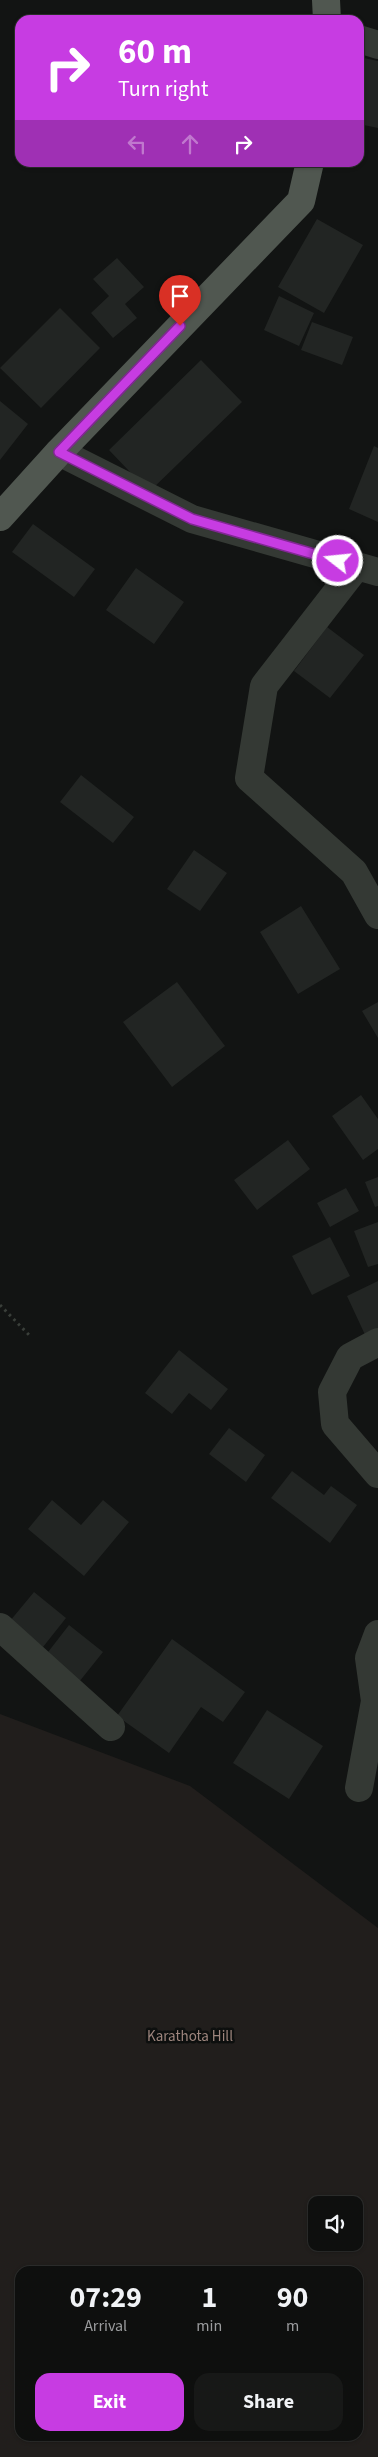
<!DOCTYPE html>
<html lang="en">
<head>
<meta charset="utf-8">
<style>
	:root { --surface:#0e0f0e; --page:#171817; --text:#f1f3f6; --muted:#9b9c9e; --line:#2e2f2e; --accent:#c73ce2 }
	body { margin:0; font-family:"Source Sans 3",sans-serif; background:var(--page); color:var(--text); height:100vh; display:flex; flex-direction:column; font-size:19px; white-space:nowrap }
	* { box-sizing:border-box; margin:0 }
	p { font-size:16px; color:var(--muted) }
	.icon { flex:none; width:28px; height:28px; fill:none; stroke:currentColor; stroke-width:2; stroke-linecap:round; stroke-linejoin:round }
	.map { position:relative; flex:1; overflow:hidden }
	.details { position:absolute; left:15px; top:2266px; width:348px; height:175px; display:flex; flex-direction:column; background:var(--surface); border-radius:15px; box-shadow:0 1px 4px #0004,0 0 0 1px var(--line) }
	.details>* { flex:none }
	.banner { position:absolute; left:15px; top:15px; width:349px; height:152px; border-radius:15px; box-shadow:0 1px 4px #0004,0 0 0 1px var(--line); background:#c73ce2; color:#fff; overflow:hidden }
	.tools { position:absolute; left:308px; top:2196px; display:grid; gap:10px }
	.tools a { display:grid; place-items:center; width:55px; height:55px; border-radius:10px; background:var(--surface); box-shadow:0 1px 4px #0004,0 0 0 1px var(--line); font-size:25px }
	.pin { position:absolute; display:grid; place-items:center; width:42px; height:42px; color:#fff; margin:-51px -21px; border-radius:50% 50% 50% 0; rotate:-45deg; box-shadow:0 0 5px #0007 }
	.pin .icon { rotate:45deg }
	.me { position:absolute; width:55px; margin:-28px; rotate:286deg; stroke-linejoin:round; filter:drop-shadow(0 0 4px #0008) }
	.turn { display:flex; align-items:center; gap:18px; height:105px; padding:0 20px; font-size:22px }
	.turn .icon { width:65px; height:65px; stroke-width:2.5 }
	.turn b { display:block; font-size:35px; line-height:42px }
	.lanes { display:flex; align-items:center; height:48px; padding:0 20px; background:#0003; justify-content:center; gap:25px; direction:ltr }
	.lanes .off { opacity:.35 }
	.eta { display:flex; justify-content:space-evenly; align-items:center; height:85px; text-align:center }
	.eta b { font-size:30px; font-weight:700; line-height:35px }
	.action { display:flex; gap:10px; margin-top:auto; padding:10px 20px }
	.action a { flex:1; height:58px; border-radius:15px; background:var(--accent); color:#fff; font-size:20px; font-weight:700; line-height:58px; text-align:center }
	.action a+a { background:var(--page); color:var(--text) }
	.map>svg:first-child { display:block }
</style>
</head>
<body>
<div class="map">
<svg width="378" height="2457" viewBox="0 0 378 2457">
	<rect width="100%" height="100%" fill="#121413"/>
	<!-- green -->
	<path fill="#211e1c" fill-rule="evenodd" d="M0 1714 190 1786 378 1928V2457H0ZM316 2205H354V2242H316ZM20 2271H358V2436H20Z"/>
	<!-- building -->
	<path fill="#222523" d="M359 57 378 61V128L359 124Z
		M317 219 363 245 324 313 278 287Z
		M117 258 144 287 125 304 137 318 113 338 91 313 109 296 93 279Z
		M279 296 314 313 299 346 264 330Z
		M60 308 100 348 41 408 0 368Z
		M312 322 353 337 342 365 301 350Z
		M201 360 242 402 149 492 109 450Z
		M0 401 28 424 0 460Z
		M374 446 378 448V522L349 509Z
		M33 524 95 569 74 597 12 552Z
		M136 568 184 602 154 644 106 610Z
		M327 627 364 655 330 698 294 671Z
		M81 775 134 817 113 843 60 802Z
		M194 850 227 873 200 911 167 889Z
		M301 906 340 969 298 994 260 932Z
		M177 982 225 1046 172 1087 123 1022Z
		M378 1002V1038L362 1011Z
		M361 1095 378 1119V1149L363 1160 332 1116Z
		M288 1140 310 1169 257 1210 234 1180Z
		M378 1177V1206L375 1207 365 1182Z
		M346 1188 359 1211 330 1227 317 1203Z
		M378 1222V1264L368 1267 354 1231Z
		M330 1237 350 1276 312 1295 292 1256Z
		M378 1281V1334L367 1339 347 1296Z
		M179 1350 228 1389 211 1410 189 1393 172 1414 145 1393Z
		M229 1428 265 1455 246 1482 209 1454Z
		M292 1471 324 1495 331 1486 357 1505 330 1543 271 1498Z
		M52 1500 81 1525 103 1500 129 1522 84 1576 28 1529Z
		M34 1592 66 1618 43 1647 10 1621Z
		M69 1625 103 1652 79 1682 45 1656Z
		M172 1639 245 1692 223 1722 201 1707 169 1753 117 1716Z
		M267 1710 323 1746 289 1799 233 1763Z"/>
	<g fill="none" stroke-linecap="round" stroke-linejoin="round">
		<!-- path -->
		<path stroke="#3a3f3a" stroke-width="3" stroke-dasharray="2.5 4" stroke-linecap="butt" d="M0 1305 31 1337"/>
		<!-- minor -->
		<path stroke="#343934" stroke-width="28" d="M359 39 378 45
			M59 452 192 519 378 572
			M357 566 264 686 249 778 354 872 378 915
			M378 1342 350 1357 332 1392 335 1424 378 1474
			M0 1627 111 1727
			M359 1788 375 1701 369 1658 378 1634"/>
		<!-- major -->
		<path stroke="#505750" stroke-width="28" d="M326 0 327 20
			M0 517 59 452 301 201 310 162"/>
	</g>
	<g fill="none" stroke-linecap="round" stroke-linejoin="round">
		<defs>
			<path id="route" d="M180 326 59 452 192 519 338 561"/>
		</defs>
		<!-- route casing -->
		<use href="#route" stroke="#812793" stroke-width="12"/>
		<!-- route -->
		<use href="#route" stroke="#c73ce2" stroke-width="9"/>
	</g>
	<g text-anchor="middle" dominant-baseline="central" stroke-width="5" stroke-linejoin="round" paint-order="stroke">
		<!-- park labels -->
		<g font-size="15" fill="#9d857d" stroke="#0d0f0e">
			<text x="190" y="2036">Karathota Hill</text>
		</g>
	</g>
</svg>
<div class="tools">
<a><svg class="icon" aria-label="sound" viewBox="0 0 24 24"><path d="M4 9h4l5-4v14l-5-4H4zM17 9q2 3 0 6"/></svg></a>
</div>
<div class="pin" style="left:180px;top:326px;background:#d93025"><svg class="icon" aria-label="arrive" viewBox="0 0 24 24"><path d="M6 21V4h12l-3 4 3 4H6"/></svg></div>
<svg class="me" style="left:338px;top:561px" viewBox="-20 -20 40 40"><circle r="17" fill="#c73ce2" stroke="#fff" stroke-width="3"/><path d="M0-11L8 9 0 5-8 9z" fill="#fff"/></svg>
<div class="banner">
<div class="turn"><svg class="icon" aria-label="right" viewBox="0 0 24 24"><path d="M7 20v-9h11M14 6l5 5-5 5"/></svg><div><b>60 m</b>Turn right</div></div>
<div class="lanes"><svg class="icon off" aria-label="left" viewBox="0 0 24 24"><path d="M17 20v-9H6M10 6l-5 5 5 5"/></svg><svg class="icon off" aria-label="ahead" viewBox="0 0 24 24"><path d="M12 20V5M6 11l6-6 6 6"/></svg><svg class="icon" aria-label="right" viewBox="0 0 24 24"><path d="M7 20v-9h11M14 6l5 5-5 5"/></svg></div>
</div>
<section class="details">
<div class="eta">
<div><b>07:29</b><p>Arrival</p></div>
<div><b>1</b><p>min</p></div>
<div><b>90</b><p>m</p></div>
</div>
<div class="action"><a>Exit</a><a>Share</a></div>
</section>
</div>
</body>
</html>
